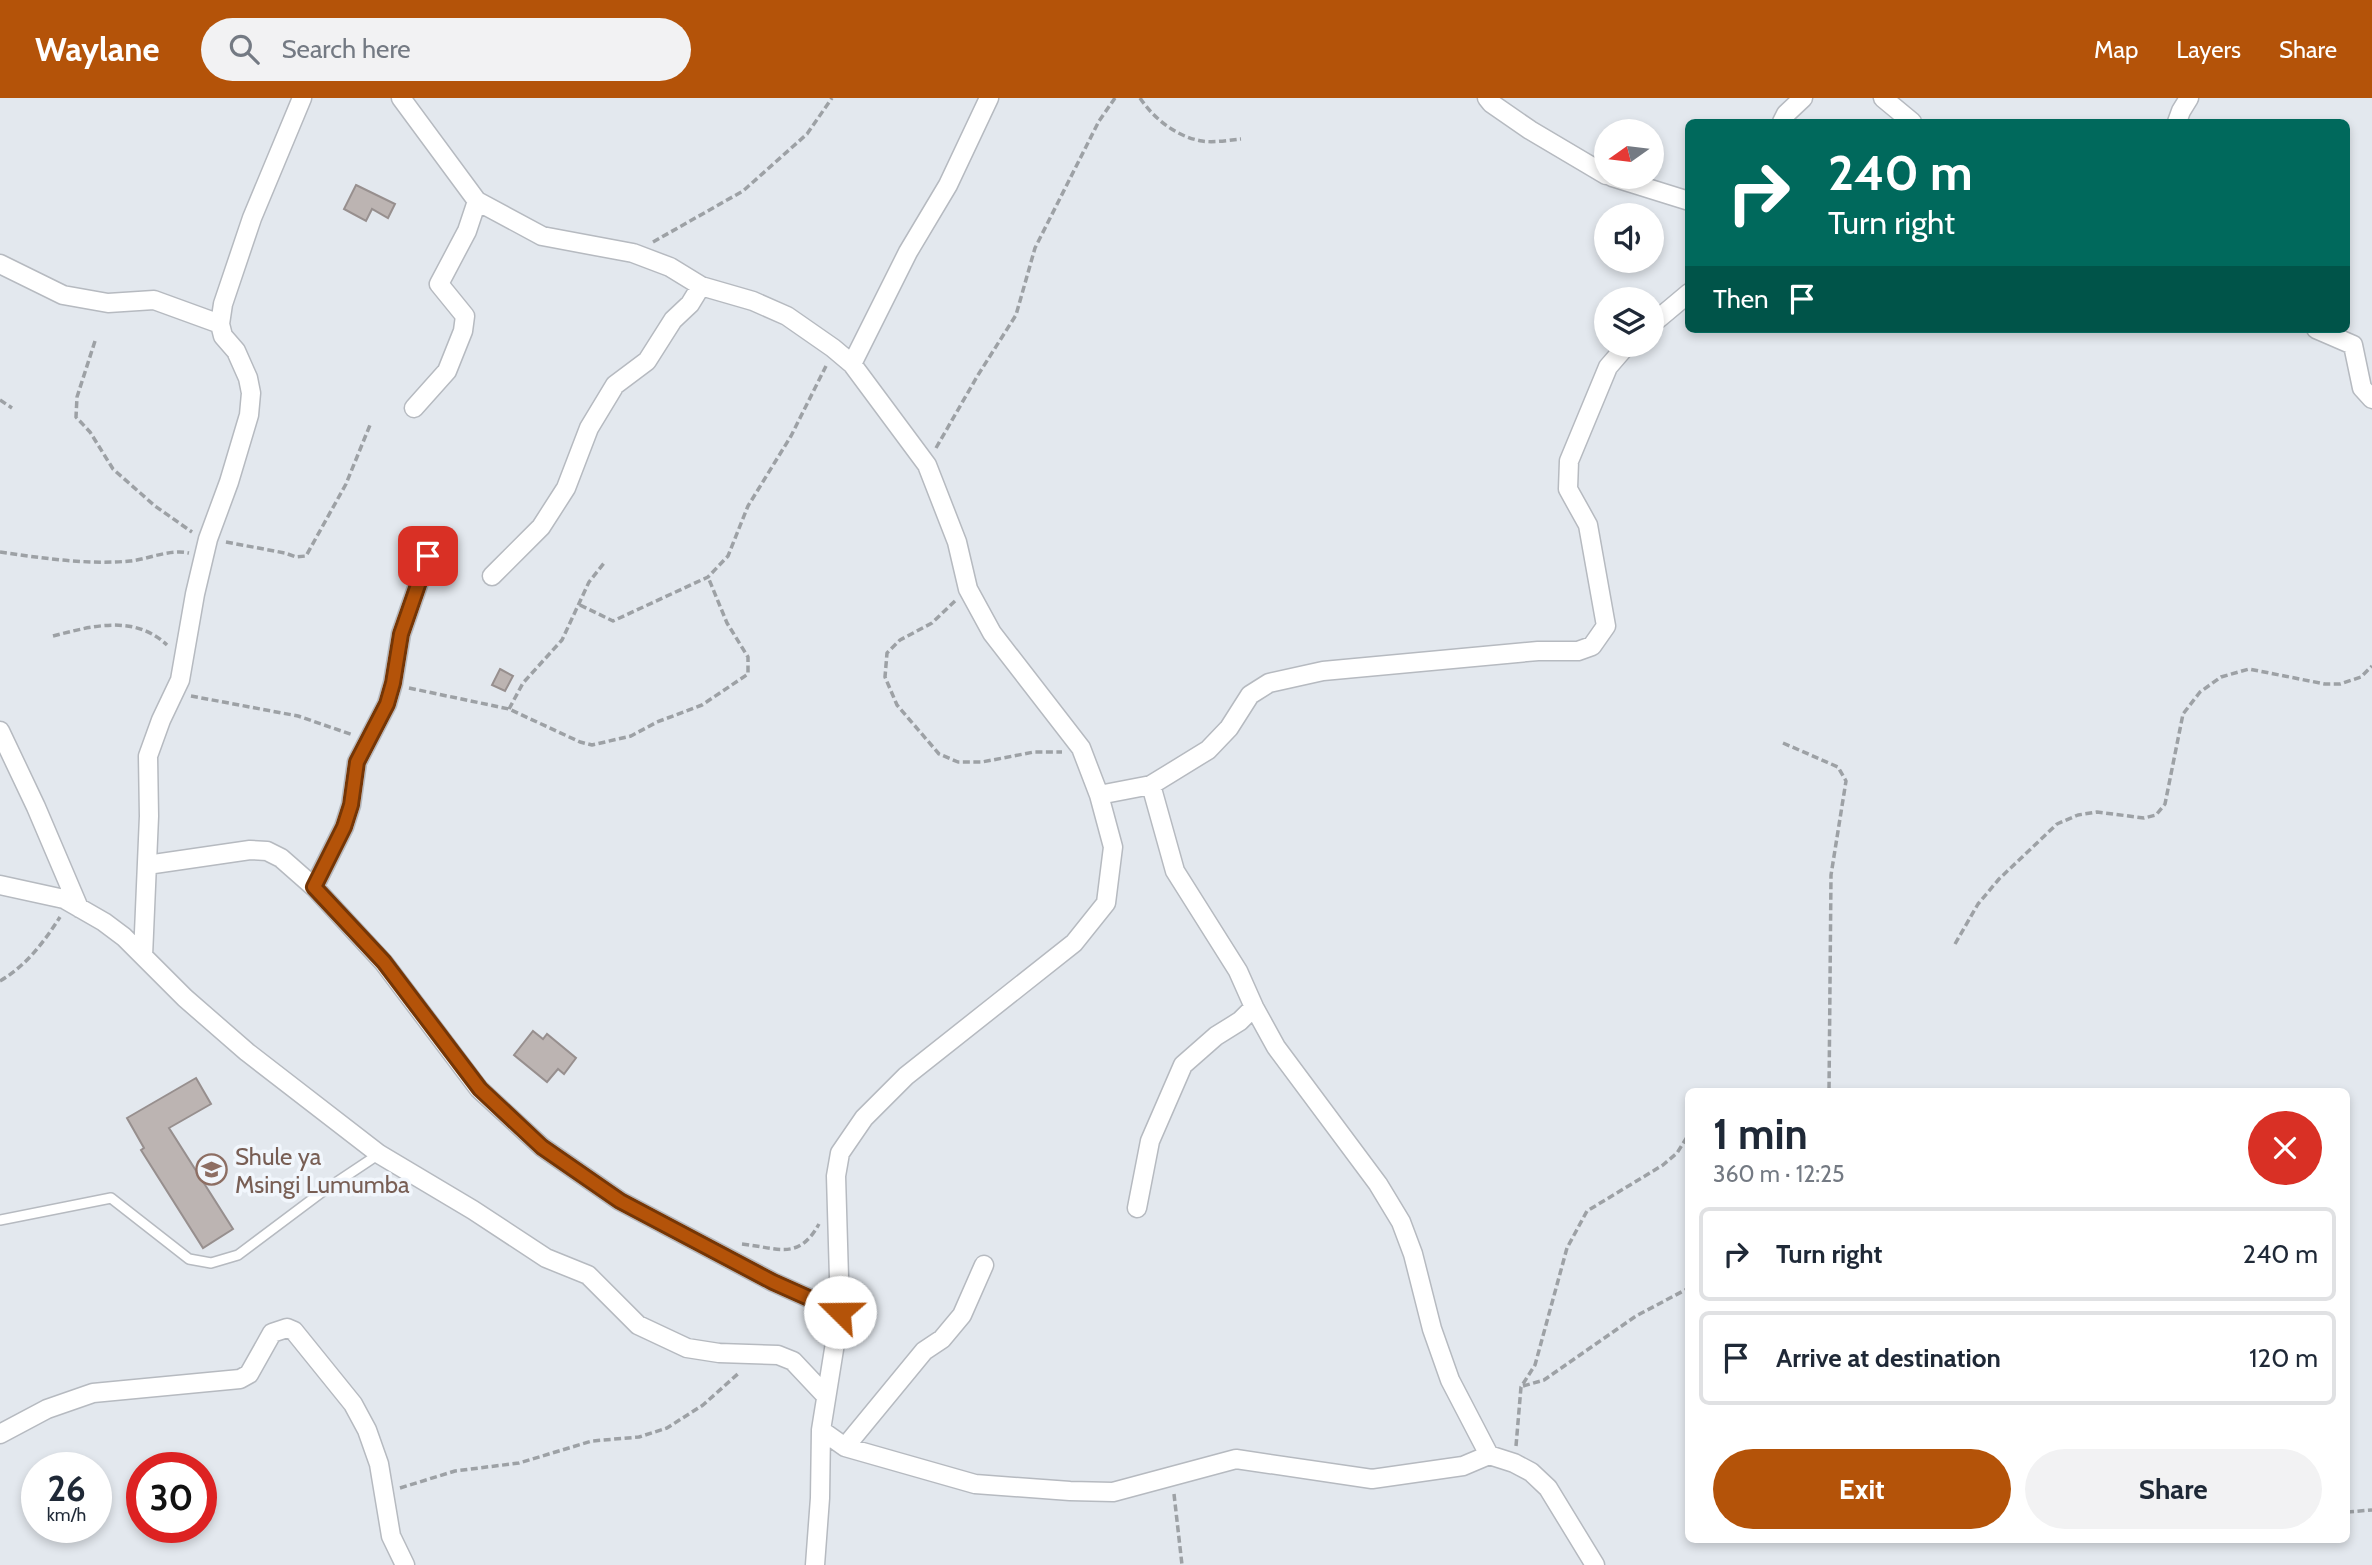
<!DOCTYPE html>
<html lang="en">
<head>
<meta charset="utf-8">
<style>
	:root { --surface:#fff; --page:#f2f2f3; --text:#1f2937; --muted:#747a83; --line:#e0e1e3; --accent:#b45309 }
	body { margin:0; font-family:Cabin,sans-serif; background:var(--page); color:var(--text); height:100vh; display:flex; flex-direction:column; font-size:26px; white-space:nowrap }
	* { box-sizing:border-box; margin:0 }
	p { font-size:23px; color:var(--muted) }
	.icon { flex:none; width:38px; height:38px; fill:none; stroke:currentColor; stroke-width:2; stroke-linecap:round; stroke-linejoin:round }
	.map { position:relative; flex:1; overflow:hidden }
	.drawer { position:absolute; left:1685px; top:990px; width:665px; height:455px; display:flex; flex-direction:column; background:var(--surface); border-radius:10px; box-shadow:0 4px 10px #0003 }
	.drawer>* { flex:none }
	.guide { position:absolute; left:1685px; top:21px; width:665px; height:214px; border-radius:10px; box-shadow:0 4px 10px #0003; background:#00695c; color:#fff; overflow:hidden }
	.needle { width:46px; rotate:256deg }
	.controls { position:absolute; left:1594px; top:21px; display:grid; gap:14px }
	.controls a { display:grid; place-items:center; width:70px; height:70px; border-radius:50%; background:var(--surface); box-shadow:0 4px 10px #0003; font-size:35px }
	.speed { position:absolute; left:21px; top:1354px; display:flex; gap:14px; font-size:35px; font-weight:700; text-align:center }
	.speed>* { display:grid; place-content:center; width:91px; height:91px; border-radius:50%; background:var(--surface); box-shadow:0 4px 10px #0003; line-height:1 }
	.speed small { font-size:18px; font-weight:400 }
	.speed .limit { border:10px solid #d22; background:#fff; color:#111 }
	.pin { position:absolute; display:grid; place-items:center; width:60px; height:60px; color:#fff; margin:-30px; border-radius:14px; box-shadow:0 4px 10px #0006 }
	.me { position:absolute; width:77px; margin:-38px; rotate:292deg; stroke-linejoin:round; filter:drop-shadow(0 0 5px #0008) }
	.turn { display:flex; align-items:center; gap:24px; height:147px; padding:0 28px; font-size:32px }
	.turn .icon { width:91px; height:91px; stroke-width:2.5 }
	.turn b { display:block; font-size:49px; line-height:60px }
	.then { display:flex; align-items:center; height:66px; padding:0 28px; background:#0003; gap:14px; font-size:26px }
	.round { display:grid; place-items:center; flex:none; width:74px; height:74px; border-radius:37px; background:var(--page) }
	.head { display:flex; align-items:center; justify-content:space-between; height:119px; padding:0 28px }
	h1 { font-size:42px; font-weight:700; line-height:52px }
	.button { display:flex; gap:14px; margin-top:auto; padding:14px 28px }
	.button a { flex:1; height:80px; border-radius:42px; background:var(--accent); color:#fff; font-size:28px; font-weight:700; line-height:80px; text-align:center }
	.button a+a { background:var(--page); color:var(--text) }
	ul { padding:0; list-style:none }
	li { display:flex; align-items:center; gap:21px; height:94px; margin:0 14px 10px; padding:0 14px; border:4px solid var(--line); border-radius:10px }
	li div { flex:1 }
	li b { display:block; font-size:26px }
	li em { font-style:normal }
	header { display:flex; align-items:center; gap:42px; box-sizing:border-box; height:98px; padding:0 35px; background:var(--accent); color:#fff }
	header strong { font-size:33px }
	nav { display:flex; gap:38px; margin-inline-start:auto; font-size:24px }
	.search { width:490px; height:63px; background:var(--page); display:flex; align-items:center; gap:18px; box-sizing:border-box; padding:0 24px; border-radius:38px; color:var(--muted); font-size:26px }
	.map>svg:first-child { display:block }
</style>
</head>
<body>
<header>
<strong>Waylane</strong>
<div class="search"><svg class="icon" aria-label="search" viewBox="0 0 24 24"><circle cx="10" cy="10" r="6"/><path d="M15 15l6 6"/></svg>Search here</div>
<nav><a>Map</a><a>Layers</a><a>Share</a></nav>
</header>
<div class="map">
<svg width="2372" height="1467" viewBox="0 0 2372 1467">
	<rect width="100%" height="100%" fill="#e3e8ee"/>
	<!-- building -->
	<path fill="#bcb4b2" stroke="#978f8e" stroke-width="2" d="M356 87 395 106 388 120 372 111 366 123 344 111Z
		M500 571 513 578 505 593 492 587Z
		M533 933 543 941 547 936 576 960 564 976 558 971 547 984 514 957Z
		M196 980 211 1006 169 1030 233 1131 203 1150 141 1052 144 1050 127 1020Z"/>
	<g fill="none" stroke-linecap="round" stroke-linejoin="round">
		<defs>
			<path id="service" d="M0 1122 111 1100 189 1161 211 1165 238 1157 322 1094 379 1056"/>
			<path id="minor" d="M401 0 477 103 542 138 633 155 670 169 701 188 753 203 787 218 833 250 852 266 927 367 957 444 968 491 992 535 1081 650 1099 697 1113 749 1106 805 1074 845 906 978 864 1020 840 1055 836 1078 840 1214 821 1332 820 1400 815 1467
				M1487 0 1491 5 1530 32 1606 77
				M1883 0 1912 24
				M1782 24 1786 16 1803 0
				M2177 24 2181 13 2189 0
				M1612 79 1689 103
				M0 166 63 197 108 205 154 202 220 226
				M1652 226 1689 195
				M2316 231 2353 247 2362 290 2372 301
				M852 266 908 154 948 87 989 0
				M414 310 447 273 463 233 465 218 439 186 467 133 477 103
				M492 478 541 429 566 390 589 330 615 287 647 263 673 222 690 206 701 188
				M0 633 36 709 79 810
				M1151 687 1175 773 1238 873 1254 909 1276 949 1378 1086 1401 1124 1413 1156 1432 1231 1450 1282 1489 1357
				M1099 697 1151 687 1208 652 1229 630 1250 597 1269 585 1323 573 1538 553H1578L1592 548 1606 528 1588 427 1568 391 1569 363 1608 269 1627 247
				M147 767 250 752 267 753 281 760 314 789 384 865 479 991 542 1049 620 1103 773 1184 840 1214
				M0 787 64 801 104 824 124 839 185 900 247 954 379 1056 473 1112 546 1160 588 1177 638 1227 687 1250 719 1255 778 1257 793 1263 825 1297
				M314 789 344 729 351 707 357 664 387 606 393 585 401 536 428 458 440 442
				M143 858 149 718 148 658 161 622 180 582 195 496 208 441 229 384 249 317 251 295 248 280 236 253 223 238 220 226 223 206 252 120 302 0
				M1137 1110 1150 1043 1183 967 1216 938 1240 923 1254 909
				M821 1332 845 1349 975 1386 1070 1393 1113 1394 1236 1361 1372 1381 1463 1368 1489 1357 1514 1365 1531 1374 1548 1390 1595 1467
				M0 1336 47 1311 93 1295 240 1281 249 1276 272 1235 287 1230 294 1233 353 1306 367 1332 379 1366 391 1438 405 1467
				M845 1349 924 1253 942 1241 962 1217 984 1167"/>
		</defs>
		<!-- service casing -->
		<use href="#service" stroke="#b6bac0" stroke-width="12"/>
		<!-- minor casing -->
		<use href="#minor" stroke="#b6bac0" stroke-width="21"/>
		<!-- path -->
		<path stroke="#9da1a5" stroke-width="3.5" stroke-dasharray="7 3.5" stroke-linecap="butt" d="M1140 0C1154 21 1177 39 1202 43 1214 45 1229 42 1241 41
			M653 144 743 93 807 36 832 0
			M95 243 77 299 76 319 90 334 113 371 155 408 192 434
			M0 302 12 310
			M936 350 978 277 1016 217 1035 150 1099 23 1115 0
			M226 444 285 455 296 459 306 458 346 386 370 327
			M0 454C42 460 87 467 130 463 149 461 169 451 189 455
			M955 503 932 525 900 542 887 555 885 579 897 607 939 656 958 664H982L1034 654H1062
			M580 507 613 523 708 479 728 458 748 408 791 338 826 268
			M53 538C92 528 134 516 167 547
			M409 590 509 611 580 644 592 647 631 638 657 624 702 607 748 576V559L727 525 708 479
			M191 598 298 618 353 637
			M509 611 523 585 562 542 589 484 604 465
			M1783 645 1838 669 1846 683 1831 777 1829 994
			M1955 846 1978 806 1999 781 2057 726 2078 717 2097 714 2144 720 2156 717 2165 706 2183 616 2200 594 2221 579 2249 571 2325 586H2340L2361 579 2372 568
			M0 883C26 868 44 844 60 819
			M742 1146C779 1150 798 1163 819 1126
			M1523 1288 1544 1282 1636 1218 1689 1190
			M1516 1348 1521 1289 1535 1267 1567 1150 1587 1113 1663 1067 1677 1055 1689 1036
			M400 1390 455 1373 519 1365 592 1343 639 1339 667 1330 703 1307 740 1274
			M1174 1396 1182 1467
			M2347 1414 2372 1412"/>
		<!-- service -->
		<use href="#service" stroke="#fff" stroke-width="9"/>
		<!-- minor -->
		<use href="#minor" stroke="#fff" stroke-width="18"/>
	</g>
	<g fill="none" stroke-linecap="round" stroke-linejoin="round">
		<defs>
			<path id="route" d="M428 458 401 536 393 585 387 606 357 664 351 707 344 729 314 789 384 864 480 991 542 1049 620 1103 773 1184 840 1214"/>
		</defs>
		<!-- route casing -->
		<use href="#route" stroke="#753606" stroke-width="18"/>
		<!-- route -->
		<use href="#route" stroke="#b45309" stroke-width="12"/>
	</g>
	<!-- icons -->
	<defs>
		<symbol id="school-ring" viewBox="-11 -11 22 22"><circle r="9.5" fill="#f1f6fc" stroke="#8d6e63" stroke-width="1.5"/><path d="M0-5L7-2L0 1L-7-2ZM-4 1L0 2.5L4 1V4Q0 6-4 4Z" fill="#8d6e63"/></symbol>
	</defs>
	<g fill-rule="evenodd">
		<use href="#school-ring" x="194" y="1054" width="35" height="35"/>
	</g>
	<g text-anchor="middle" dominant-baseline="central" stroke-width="7" stroke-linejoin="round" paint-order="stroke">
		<!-- education labels -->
		<g font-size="24" fill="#785e54" stroke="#f1f6fc" text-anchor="start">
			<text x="235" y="1058">Shule ya<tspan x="235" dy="28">Msingi Lumumba</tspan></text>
		</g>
	</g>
</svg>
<div class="controls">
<a><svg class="needle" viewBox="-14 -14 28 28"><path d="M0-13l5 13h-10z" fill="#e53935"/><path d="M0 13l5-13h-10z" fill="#747a83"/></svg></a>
<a><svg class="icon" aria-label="sound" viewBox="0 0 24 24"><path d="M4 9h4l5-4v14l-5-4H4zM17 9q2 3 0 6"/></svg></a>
<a><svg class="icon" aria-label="layers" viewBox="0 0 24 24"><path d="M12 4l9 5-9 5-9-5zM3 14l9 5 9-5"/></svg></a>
</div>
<div class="speed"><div>26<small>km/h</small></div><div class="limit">30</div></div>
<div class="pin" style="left:428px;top:458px;background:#d93025"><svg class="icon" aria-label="arrive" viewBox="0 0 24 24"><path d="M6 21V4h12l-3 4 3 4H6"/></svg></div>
<svg class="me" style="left:840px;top:1214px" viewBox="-20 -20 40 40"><circle r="19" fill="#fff"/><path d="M0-13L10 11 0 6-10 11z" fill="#b45309"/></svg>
<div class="guide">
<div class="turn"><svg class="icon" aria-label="right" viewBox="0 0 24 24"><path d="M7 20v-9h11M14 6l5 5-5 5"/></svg><div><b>240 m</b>Turn right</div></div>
<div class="then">Then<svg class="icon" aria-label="arrive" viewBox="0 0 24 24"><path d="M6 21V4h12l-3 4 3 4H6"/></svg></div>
</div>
<section class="drawer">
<div class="head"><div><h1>1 min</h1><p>360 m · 12:25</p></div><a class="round" style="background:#d93025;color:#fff"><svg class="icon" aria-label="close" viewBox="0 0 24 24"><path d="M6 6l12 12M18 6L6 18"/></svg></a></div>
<ul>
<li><svg class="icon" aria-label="right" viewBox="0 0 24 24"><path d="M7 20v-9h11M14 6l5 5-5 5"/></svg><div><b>Turn right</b></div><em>240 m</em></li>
<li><svg class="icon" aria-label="arrive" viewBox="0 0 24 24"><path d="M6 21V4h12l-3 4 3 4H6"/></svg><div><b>Arrive at destination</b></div><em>120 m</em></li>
</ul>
<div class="button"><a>Exit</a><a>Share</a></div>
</section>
</div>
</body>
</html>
